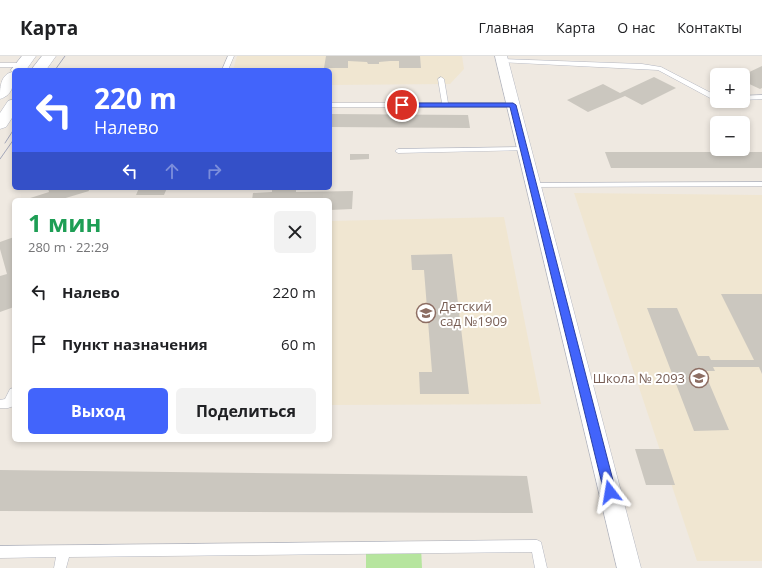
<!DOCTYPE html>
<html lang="ru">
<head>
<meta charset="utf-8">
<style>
	:root { --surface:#fff; --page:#f2f2f2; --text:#202124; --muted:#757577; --line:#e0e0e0; --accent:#4264fb }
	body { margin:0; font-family:"Open Sans",sans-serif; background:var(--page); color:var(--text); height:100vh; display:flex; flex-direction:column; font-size:15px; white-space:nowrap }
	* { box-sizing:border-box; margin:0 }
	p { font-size:13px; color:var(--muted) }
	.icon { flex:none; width:22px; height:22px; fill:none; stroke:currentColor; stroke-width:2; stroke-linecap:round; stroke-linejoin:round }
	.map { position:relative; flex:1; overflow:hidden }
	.sheet { position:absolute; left:12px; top:142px; width:320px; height:244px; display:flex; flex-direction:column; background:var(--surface); border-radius:6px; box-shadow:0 2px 6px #0003 }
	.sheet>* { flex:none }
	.top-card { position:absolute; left:12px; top:12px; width:320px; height:122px; border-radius:6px; box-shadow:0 2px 6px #0003; background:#4264fb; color:#fff; overflow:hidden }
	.controls { position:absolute; left:710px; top:12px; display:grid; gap:8px }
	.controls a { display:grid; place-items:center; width:40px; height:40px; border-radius:6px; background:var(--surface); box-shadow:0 2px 6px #0003; font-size:20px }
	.pin { position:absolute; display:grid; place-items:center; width:34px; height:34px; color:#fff; margin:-17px; border:2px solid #fff; border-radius:50%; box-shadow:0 1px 4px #0007 }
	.me { position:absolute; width:44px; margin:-22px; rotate:346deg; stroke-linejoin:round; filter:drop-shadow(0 0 3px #0008) }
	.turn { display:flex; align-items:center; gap:14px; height:84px; padding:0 16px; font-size:18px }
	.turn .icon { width:52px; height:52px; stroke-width:2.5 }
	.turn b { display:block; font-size:28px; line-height:34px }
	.lanes { display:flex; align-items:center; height:38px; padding:0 16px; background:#0003; justify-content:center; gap:20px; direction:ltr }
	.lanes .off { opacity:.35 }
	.round { display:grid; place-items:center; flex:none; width:42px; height:42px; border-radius:6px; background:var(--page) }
	.headline { display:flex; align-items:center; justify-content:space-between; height:68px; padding:0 16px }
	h1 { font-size:24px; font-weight:700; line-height:30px; color:#1e9e55 }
	.action { display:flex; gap:8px; margin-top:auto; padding:8px 16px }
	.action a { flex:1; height:46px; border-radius:6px; background:var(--accent); color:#fff; font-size:16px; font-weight:700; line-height:46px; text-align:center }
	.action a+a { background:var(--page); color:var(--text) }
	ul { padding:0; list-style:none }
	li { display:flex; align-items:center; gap:12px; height:52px; padding:0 16px }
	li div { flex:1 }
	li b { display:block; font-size:15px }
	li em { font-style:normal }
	header { display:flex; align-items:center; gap:24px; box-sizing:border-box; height:56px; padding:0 20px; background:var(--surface); border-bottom:1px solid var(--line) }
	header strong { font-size:19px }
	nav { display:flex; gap:22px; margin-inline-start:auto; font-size:14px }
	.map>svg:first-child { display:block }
</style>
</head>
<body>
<header>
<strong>Карта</strong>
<nav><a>Главная</a><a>Карта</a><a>О нас</a><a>Контакты</a></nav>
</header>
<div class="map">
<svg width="762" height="512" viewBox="0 0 762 512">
	<rect width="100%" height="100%" fill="#efe9e1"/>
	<!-- education -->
	<path fill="#f0e6d1" d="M237 0H462L464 13 450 28 330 29V14H233Z
		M574 137 762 139V505H697Z
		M504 161 541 348 330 349V165Z"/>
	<!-- green -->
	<path fill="#b6e59e" d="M421 491 422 512H366V492Z"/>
	<!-- building -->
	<path fill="#cbc7bf" d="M326 0H420L421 12H399V5H390L379 6V8H368L367 6 348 5V12H324Z
		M762 10V32L760 33 743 25V19Z
		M654 21 676 32 642 49 625 40 588 56 567 44 603 28 620 37Z
		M330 58 468 59 470 72 330 71Z
		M605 96H762V112H611Z
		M350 98H369V103L350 104Z
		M48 132H88L89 135 59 144H24L49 136Z
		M139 132H167L164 139H136Z
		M272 132H296V136L353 135 352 153 330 154V144H252L253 137 272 136Z
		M14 181V251L0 256V220L7 218 0 193V186Z
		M452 198 469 338H420L419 316H432L424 214H412L411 199Z
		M721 238H762V318L759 311H713L715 315H704L729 374 694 375 647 252H677L698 300H709L711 304H754Z
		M635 393H663L675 429H646Z
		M0 414 527 420 533 457 0 455Z"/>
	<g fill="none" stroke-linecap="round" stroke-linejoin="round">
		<defs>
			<path id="lane" d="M228 0H234L228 14H222Z
				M502 3 642 8 661 11 717 40V44L712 43 658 14 500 6 499 5Z
				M0 7H22L25 9 22 11H0Z
				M441 21 444 23 448 47H513L516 49 513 51H330V47H442L438 23Z
				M762 39V43L743 44V40Z
				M524 91 527 93 526 94 398 97 395 95 398 93Z
				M762 126V130L533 131 529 129 533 127Z
				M14 332V350L8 352H0V344L5 343 10 333Z
				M537 484 541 486 547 512H535L532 496 69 501 66 512H54L56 501 0 502V490Z"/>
			<path id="street" d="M495 0H507L641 512H617Z"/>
			<path id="secondary" d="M22 0H36L26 14H14C14 26 14 39 0 43 0 32 0 19 12 16L11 14Z
				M42 0H56L46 14H31Z
				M14 43V59L6 71 0 73V57L8 45Z"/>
		</defs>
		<!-- lane casing -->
		<use href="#lane" stroke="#b4b7c1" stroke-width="1"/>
		<!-- street casing -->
		<use href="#street" stroke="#b4b7c1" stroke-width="1"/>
		<!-- secondary casing -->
		<use href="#secondary" stroke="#b4b7c1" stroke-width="1"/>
		<!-- lane -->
		<use href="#lane" fill="#fff" fill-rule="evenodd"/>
		<!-- street -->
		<use href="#street" fill="#fff" fill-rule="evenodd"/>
		<!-- secondary -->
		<use href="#secondary" fill="#fff" fill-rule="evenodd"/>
		<!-- tram -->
		<path stroke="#a3a6b8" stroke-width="1" d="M55 14 65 0
			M5 87 14 73
			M0 103 14 83"/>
	</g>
	<!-- route -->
	<path fill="#4264fb" stroke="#2b41a3" d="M513 47 516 49 616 436 614 440 610 442 606 440 604 436 510 51H402L399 49 402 47Z"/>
	<!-- icons -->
	<defs>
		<symbol id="school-ring" viewBox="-11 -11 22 22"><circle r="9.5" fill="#fff" stroke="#8d6e63" stroke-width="1.5"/><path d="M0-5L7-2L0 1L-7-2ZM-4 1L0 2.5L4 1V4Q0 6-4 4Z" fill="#8d6e63"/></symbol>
	</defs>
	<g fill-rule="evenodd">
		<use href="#school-ring" x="415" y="246" width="22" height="22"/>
		<use href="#school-ring" x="688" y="311" width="22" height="22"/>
	</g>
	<g text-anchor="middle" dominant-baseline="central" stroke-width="4" stroke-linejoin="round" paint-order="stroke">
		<!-- education labels -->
		<g font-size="13" fill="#785e54" stroke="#fff" text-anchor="start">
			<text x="440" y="250">Детский<tspan x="440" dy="15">сад №1909</tspan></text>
			<text x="685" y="322" text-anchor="end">Школа № 2093</text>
		</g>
	</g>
</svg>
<div class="controls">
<a>+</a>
<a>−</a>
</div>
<div class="pin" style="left:402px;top:49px;background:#d93025"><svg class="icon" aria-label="arrive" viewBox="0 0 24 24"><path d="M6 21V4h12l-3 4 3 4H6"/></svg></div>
<svg class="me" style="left:610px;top:436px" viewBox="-20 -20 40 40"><path d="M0-17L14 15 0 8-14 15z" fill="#4264fb" stroke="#fff" stroke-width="4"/></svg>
<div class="top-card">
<div class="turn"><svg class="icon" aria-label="left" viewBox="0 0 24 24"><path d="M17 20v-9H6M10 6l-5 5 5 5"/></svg><div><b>220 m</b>Налево</div></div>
<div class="lanes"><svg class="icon" aria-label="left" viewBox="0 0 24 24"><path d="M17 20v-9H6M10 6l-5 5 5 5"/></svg><svg class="icon off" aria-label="ahead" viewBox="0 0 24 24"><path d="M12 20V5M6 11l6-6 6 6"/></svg><svg class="icon off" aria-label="right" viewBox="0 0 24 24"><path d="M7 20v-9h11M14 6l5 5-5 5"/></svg></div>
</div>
<section class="sheet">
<div class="headline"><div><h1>1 мин</h1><p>280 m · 22:29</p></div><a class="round"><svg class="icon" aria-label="close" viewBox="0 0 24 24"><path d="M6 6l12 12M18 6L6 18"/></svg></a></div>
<ul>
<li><svg class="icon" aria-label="left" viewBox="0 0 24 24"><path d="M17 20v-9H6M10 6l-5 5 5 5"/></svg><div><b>Налево</b></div><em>220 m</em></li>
<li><svg class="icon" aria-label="arrive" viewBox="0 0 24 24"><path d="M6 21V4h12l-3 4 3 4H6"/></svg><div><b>Пункт назначения</b></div><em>60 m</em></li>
</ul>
<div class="action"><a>Выход</a><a>Поделиться</a></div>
</section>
</div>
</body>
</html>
